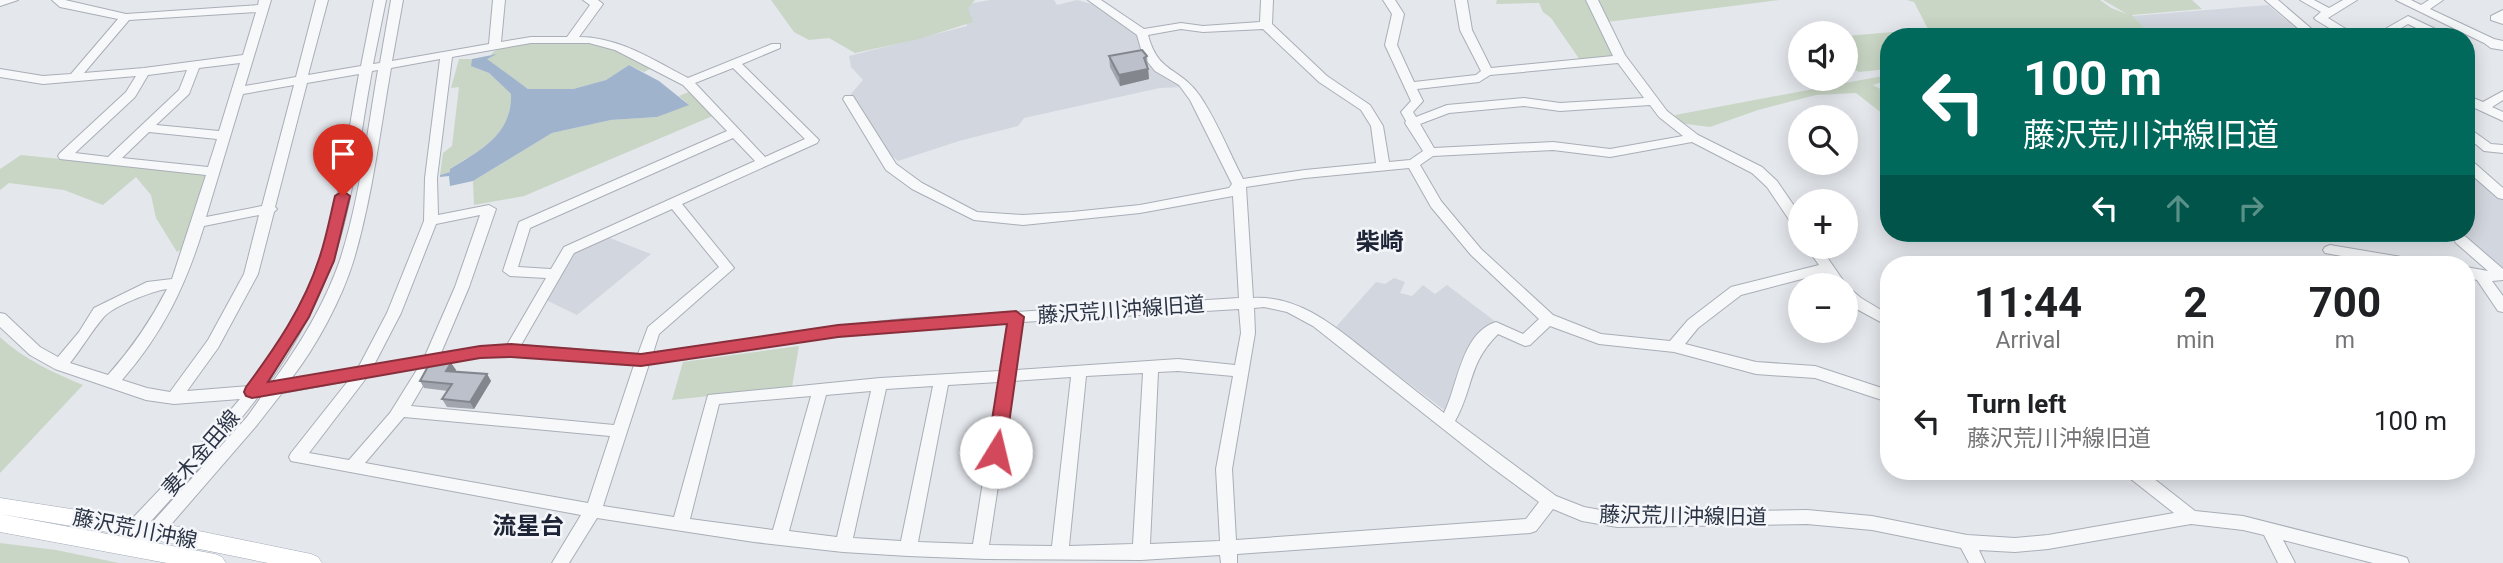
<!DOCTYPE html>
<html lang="en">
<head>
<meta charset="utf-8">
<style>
	:root { --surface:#fff; --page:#f2f2f2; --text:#202124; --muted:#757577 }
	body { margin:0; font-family:Roboto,"Noto Sans JP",sans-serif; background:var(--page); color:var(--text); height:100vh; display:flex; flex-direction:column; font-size:26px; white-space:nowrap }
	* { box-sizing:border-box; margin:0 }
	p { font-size:23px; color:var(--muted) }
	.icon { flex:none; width:38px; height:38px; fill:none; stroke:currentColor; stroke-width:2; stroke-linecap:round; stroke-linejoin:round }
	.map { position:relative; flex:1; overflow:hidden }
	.drawer { position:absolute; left:1880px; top:256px; width:595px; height:224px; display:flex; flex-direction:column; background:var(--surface); border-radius:28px; box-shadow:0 4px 18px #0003 }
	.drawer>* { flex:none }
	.banner { position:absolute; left:1880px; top:28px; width:595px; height:214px; border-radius:28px; box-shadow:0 4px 18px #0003; background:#00695c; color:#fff; overflow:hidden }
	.tools { position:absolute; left:1788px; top:21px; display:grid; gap:14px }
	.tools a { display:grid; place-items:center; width:70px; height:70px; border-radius:50%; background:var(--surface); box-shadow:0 4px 18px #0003; font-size:35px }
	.pin { position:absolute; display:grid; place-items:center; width:60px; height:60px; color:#fff; margin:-72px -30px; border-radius:50% 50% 50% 0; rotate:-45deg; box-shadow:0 0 7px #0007 }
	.pin .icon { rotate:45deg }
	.me { position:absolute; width:77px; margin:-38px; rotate:9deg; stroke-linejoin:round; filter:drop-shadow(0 0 5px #0008) }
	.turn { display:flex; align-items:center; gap:24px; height:147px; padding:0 28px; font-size:32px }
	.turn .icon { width:91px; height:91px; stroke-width:2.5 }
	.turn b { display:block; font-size:49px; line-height:60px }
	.lanes { display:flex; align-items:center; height:66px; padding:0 28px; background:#0003; justify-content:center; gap:35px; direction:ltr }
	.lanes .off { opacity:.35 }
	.eta { display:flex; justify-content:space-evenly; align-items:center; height:119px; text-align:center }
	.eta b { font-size:42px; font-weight:700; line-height:49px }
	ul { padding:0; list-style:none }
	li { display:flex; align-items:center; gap:21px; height:91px; padding:0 28px }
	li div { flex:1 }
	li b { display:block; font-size:26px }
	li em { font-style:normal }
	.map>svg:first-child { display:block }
</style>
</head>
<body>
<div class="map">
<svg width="2503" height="563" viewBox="0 0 2503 563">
	<rect width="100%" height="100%" fill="#e4e7ec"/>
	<!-- built -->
	<path fill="#d2d6de" d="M990 0H1054L1057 5 1077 0 1092 4 1123 22 1137 35 1142 57 1151 67 1184 87 1160 88 1024 118 1018 126 959 141 898 161 885 150 850 95 863 80 851 67 849 56 967 26 962 5Z
		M2268 5 2306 37H2148L2142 25 2133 16Z
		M2466 171 2503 200V270L2459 241 2414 233H2466Z
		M607 237 651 254 577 315 546 300 577 250Z
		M1394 278 1405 282 1400 293 1412 296 1423 285 1435 294 1447 285 1496 322 1447 412 1335 328 1376 282 1385 284Z"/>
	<!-- green -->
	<path fill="#c9d6c5" d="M771 0H975L968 8 973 22 919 39 855 53 829 38 809 40 794 32Z
		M1497 0H1585L1614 56 1580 60 1551 18 1543 12 1539 3 1496 4Z
		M1596 0H1779L1607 22Z
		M1907 0H2100L2111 8 2127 14 2103 0H2192L2202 9 2132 15 2142 25 2148 37H1888V69L1859 72 1846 66V36L1928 29 1914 2Z
		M556 40C598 42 615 49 652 68L644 72 629 65 606 80 573 89H528L486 59 493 56 491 55C502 40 538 42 556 40Z
		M459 59H472V66L489 73 511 94C512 135 482 149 451 168L450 172 440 175 443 153 452 146 459 87 451 88Z
		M1888 75V80L1873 85 1888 93V118L1856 93 1816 95 1758 110 1710 127 1679 123 1675 115Z
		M689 92 715 115 524 196 474 205 473 181 552 133 611 120 657 117 688 104 679 96Z
		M21 155 207 174 187 246 177 252 156 218 151 195 136 177 103 205 64 190 9 183 0 190V169Z
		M0 337C25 360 52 372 83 385L0 473Z
		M799 346 792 387 672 400 683 362Z
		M0 543 56 550 119 563H0Z"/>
	<!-- water -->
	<path fill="#9fb4cc" d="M497 54 487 59 528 89H573L606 80 629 65 659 81 689 105 657 117 611 120 552 133 473 181 450 186 449 176 440 177V175L450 172V169C481 150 512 135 511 94L489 73 471 66 472 59Z"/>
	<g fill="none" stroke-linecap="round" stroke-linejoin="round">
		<defs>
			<path id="minor" d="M0 0H18L0 6Z
				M52 0H65L126 14 258 5 259 0H271L245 86 296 77 316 0H328L308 75 361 66 374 0H386L373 64 380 63 391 0H403L392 61 489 44 493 0H505L501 42 531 37H567L590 5 583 0H598L603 4 579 37C619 37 653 60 688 78L772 44H780V48L742 64 819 140 817 143 682 204 734 268 659 334 653 353 838 326 904 319 1239 298 1233 196 1140 213 1072 220 1023 225 974 220 912 189 886 170 843 99 845 96H853L896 164 922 183 977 212 1023 215 1072 212 1140 205 1229 188 1232 184 1190 100 1179 85 1155 71 1143 56 1137 35 1088 0H1101L1144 29 1181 23 1203 26 1260 22 1261 0H1273L1272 24 1327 76 1370 105 1383 126 1389 162 1410 160 1423 151 1405 123 1406 121 1401 112 1411 101 1385 45 1392 14 1383 0H1395L1404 14 1397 45 1414 82 1476 75 1481 71 1460 30 1455 0H1467L1472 30 1491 68 1613 56 1586 0H1598L1625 55 1667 111 1698 135 1762 167 1777 181 1801 216V231L1796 230 1767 187 1752 173 1692 142 1610 157 1553 150 1433 156 1420 165 1441 201 1481 249 1553 315 1601 334 1670 341 1688 320 1731 287 1819 265 1806 247H1820L1847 286 1861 298 1888 314V326L1851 306 1846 300V285H1834L1825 273 1741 295 1698 328 1685 344 1756 362 1815 366 1888 390V402L1815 378 1756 374 1674 352 1599 344 1550 326 1530 345 1525 346 1498 334C1467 365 1474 388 1455 421L1556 496 1584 507 1617 513 1807 510 1872 516 1967 535 2015 538 2048 535 2174 513 2127 476 2125 471H2144L2195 511 2243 516 2401 556 2407 558 2409 563H2373L2283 540 2295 563H2278L2264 535 2243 530 2191 524 2048 549 2015 552 1979 550 1985 563H1969L1961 548 1872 530 1807 524 1617 527 1582 521 1553 509 1536 531 1530 533 1237 554V563H1221L1220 555 1141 560 986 559 908 556 843 552 754 542 597 518 569 563H552L581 515 291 461 289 457 291 453 348 381 282 393 257 425 161 536 129 553 123 551 121 546 127 539 124 534 128 523 185 463 240 399 174 404 146 400 55 369 30 355 0 327V313L5 314 40 347 58 357 79 332 94 308 147 282 172 279 206 175 60 159 58 156 60 153 126 92 136 76 43 84 0 77V69L43 76 71 74 118 19 60 7ZM256 12 243 55 144 68 84 73 129 20ZM1181 29 1203 32 1263 29 1319 82 1361 110 1371 126 1376 163 1305 170 1243 179C1229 152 1217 121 1200 96 1179 66 1158 74 1148 35ZM531 43H589L615 50 683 85 727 131 519 222 503 271 510 276 546 278 507 345 441 353 469 287 496 209 489 205 438 215 437 178 452 57ZM440 59 425 178 424 221 387 313 358 368 291 379C316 347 342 299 354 259 372 198 380 132 391 68ZM240 63 219 131 156 125 189 94 199 68ZM1618 63 1644 98 1560 103 1524 98 1447 105 1416 117 1413 112 1423 101 1417 89 1479 82 1490 75ZM733 68 805 139 765 157 695 83ZM187 70 179 90 108 157 75 153 135 97 148 75ZM378 70C367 133 360 199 340 260 325 304 299 346 272 383L268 384C297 342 323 294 338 245 355 189 361 129 372 71ZM359 74C348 131 342 190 324 246 308 297 280 344 249 386L187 391 218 348 258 274 274 212 277 209 275 207 307 83ZM294 85 262 206 206 217 243 94ZM1650 105 1659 117 1683 136 1610 149 1553 142 1434 148 1420 124 1449 113 1524 106 1560 111ZM149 132 217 139 208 167 122 158ZM733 138 755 161 564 247 551 269 518 267 530 228ZM1409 168 1431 207 1471 255 1539 319 1523 334 1496 322C1461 333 1458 386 1444 413 1421 395 1398 377 1376 359 1340 331 1302 295 1253 298L1246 187 1305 178ZM672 209 719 267 648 327 638 354 521 345 574 253ZM259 215 244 274 208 340 170 392 147 388 122 380C163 333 186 285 204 226ZM480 215 455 287 425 356 374 365 401 313 436 224ZM167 289C150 322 132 348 108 375L70 363C82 348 91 332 103 318 111 307 152 291 167 289ZM1264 307 1287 312 1313 326 1490 466 1539 502 1526 519 1236 540 1232 469 1255 333 1254 308ZM1239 309 1241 333 1235 365 1178 359 1015 370 1022 322ZM1008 323 1000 371 880 378 708 395 674 517 603 506 649 364 838 336 904 329ZM511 355 634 365 614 425 411 406 435 365 480 357ZM418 368 390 413 349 460 309 453 367 377ZM1178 371 1233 376 1216 469 1220 541 1150 544 1158 372ZM1143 373 1133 544 1069 546 1086 376ZM1071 377 1052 546 989 545 1014 381ZM999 382 973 544 918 542 948 385ZM933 386 901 541 853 538 886 389ZM871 391 837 537 789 531 826 395ZM262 396 247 417 149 526 143 530 223 441 258 397ZM811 396 773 530 690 519 719 404ZM404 417 610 436 588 503 365 463Z
				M2265 0H2278L2321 37H2308Z
				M2300 0H2314L2329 8 2343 0H2357L2328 18 2359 37H2344L2316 20 2314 18 2321 12Z
				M2396 0H2411L2421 5 2429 0H2443L2430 9 2494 39 2503 41V50L2491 48 2484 43Z
				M2503 10V24L2491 20V16Z
				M2408 16 2448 35 2450 37H2435L2408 24 2386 37H2371Z
				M2503 91V100L2492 107 2503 112V121L2466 104V95L2483 102Z
				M2466 126 2491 144 2503 145V153L2484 151 2466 136Z
				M2466 159 2471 160 2503 188V199L2498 198 2466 170Z
				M2461 235 2466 237 2503 269V280L2492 281 2503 296V312L2498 311 2477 280 2466 277V267L2488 271 2456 243 2454 240 2456 237Z
				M2330 245 2413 259 2420 264H2386L2325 253 2323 250 2325 247Z"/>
			<path id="major" d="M0 498 155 522 311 554 318 557 322 563H268L155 540 0 514Z
				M0 514 215 554 222 557 226 563H167L0 532Z"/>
		</defs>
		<!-- minor casing -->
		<use href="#minor" stroke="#a9aeb7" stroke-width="2"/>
		<!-- major casing -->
		<use href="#major" stroke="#a3abb8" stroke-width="1"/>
		<!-- minor -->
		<use href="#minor" fill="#f7f8fa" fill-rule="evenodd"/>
		<!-- major -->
		<use href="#major" fill="#fff" fill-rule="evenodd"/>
	</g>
	<!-- wall -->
	<path fill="#a1a5ae" d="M1109 56H1147L1149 79 1120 86 1110 67Z
		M451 363 456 370 455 372 487 374 491 381 474 409 447 407 442 399 448 391 424 388 420 381Z"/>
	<!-- shaded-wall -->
	<path fill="#83868d" d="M1148 69 1149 79 1120 86 1119 75Z
		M451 363 456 370 451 378 446 371Z
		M487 374 491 381 474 409 470 402Z"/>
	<!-- building -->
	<path fill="#bbc0ca" stroke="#83868d" stroke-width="2" d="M1142 50 1147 56 1144 58 1148 69 1119 75 1109 56Z
		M431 361 451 363 446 371 487 374 470 402 442 399 452 384 420 381Z"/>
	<!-- route -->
	<path fill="#d1495b" stroke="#882f3b" stroke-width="2" d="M343 191 350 196 334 261 309 317 268 382 480 346 511 344 641 354 838 325 1016 311 1024 317 1005 452 1002 457H989L987 452 1007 324 838 337 641 366 511 357 480 358 252 398 246 396 244 392 246 387C275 348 304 306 319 259 326 239 330 217 335 196Z"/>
	<g text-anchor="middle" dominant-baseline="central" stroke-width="5" stroke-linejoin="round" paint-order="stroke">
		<!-- street labels -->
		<g font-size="21" fill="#2b3445" stroke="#f4f6f9">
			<text transform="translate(1121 310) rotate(-4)">藤沢荒川沖線旧道</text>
			<text transform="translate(201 453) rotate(-49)">妻木金田線</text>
			<text transform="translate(1683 516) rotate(1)">藤沢荒川沖線旧道</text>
			<text transform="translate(135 529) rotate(11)">藤沢荒川沖線</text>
		</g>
		<!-- quarter labels -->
		<g font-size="24" font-weight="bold" fill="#1d2536" stroke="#f4f6f9">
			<text x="1380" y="242">柴崎</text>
			<text x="528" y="526">流星台</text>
		</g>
	</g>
</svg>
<div class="tools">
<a><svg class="icon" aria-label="sound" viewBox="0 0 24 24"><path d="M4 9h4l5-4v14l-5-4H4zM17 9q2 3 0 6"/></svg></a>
<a><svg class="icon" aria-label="search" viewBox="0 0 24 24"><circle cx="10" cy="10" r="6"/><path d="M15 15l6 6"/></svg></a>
<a>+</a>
<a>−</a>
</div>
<div class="pin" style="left:343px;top:196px;background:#d93025"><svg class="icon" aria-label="arrive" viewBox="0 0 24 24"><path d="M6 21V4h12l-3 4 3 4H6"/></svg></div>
<svg class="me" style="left:996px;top:452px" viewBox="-20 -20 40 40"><circle r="19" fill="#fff"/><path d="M0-13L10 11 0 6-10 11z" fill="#d1495b"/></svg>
<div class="banner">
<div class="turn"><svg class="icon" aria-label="left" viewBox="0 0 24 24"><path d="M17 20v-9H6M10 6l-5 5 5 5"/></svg><div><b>100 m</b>藤沢荒川沖線旧道</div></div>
<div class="lanes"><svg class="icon" aria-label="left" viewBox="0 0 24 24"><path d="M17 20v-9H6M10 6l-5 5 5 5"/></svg><svg class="icon off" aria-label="ahead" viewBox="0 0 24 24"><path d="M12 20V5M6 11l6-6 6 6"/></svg><svg class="icon off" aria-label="right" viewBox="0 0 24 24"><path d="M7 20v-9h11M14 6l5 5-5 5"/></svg></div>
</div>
<section class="drawer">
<div class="eta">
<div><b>11:44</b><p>Arrival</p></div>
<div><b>2</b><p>min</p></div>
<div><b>700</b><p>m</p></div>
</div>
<ul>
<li><svg class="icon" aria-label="left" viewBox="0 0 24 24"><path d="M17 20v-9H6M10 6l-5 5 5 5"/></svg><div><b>Turn left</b><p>藤沢荒川沖線旧道</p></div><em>100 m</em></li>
</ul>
</section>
</div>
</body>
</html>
